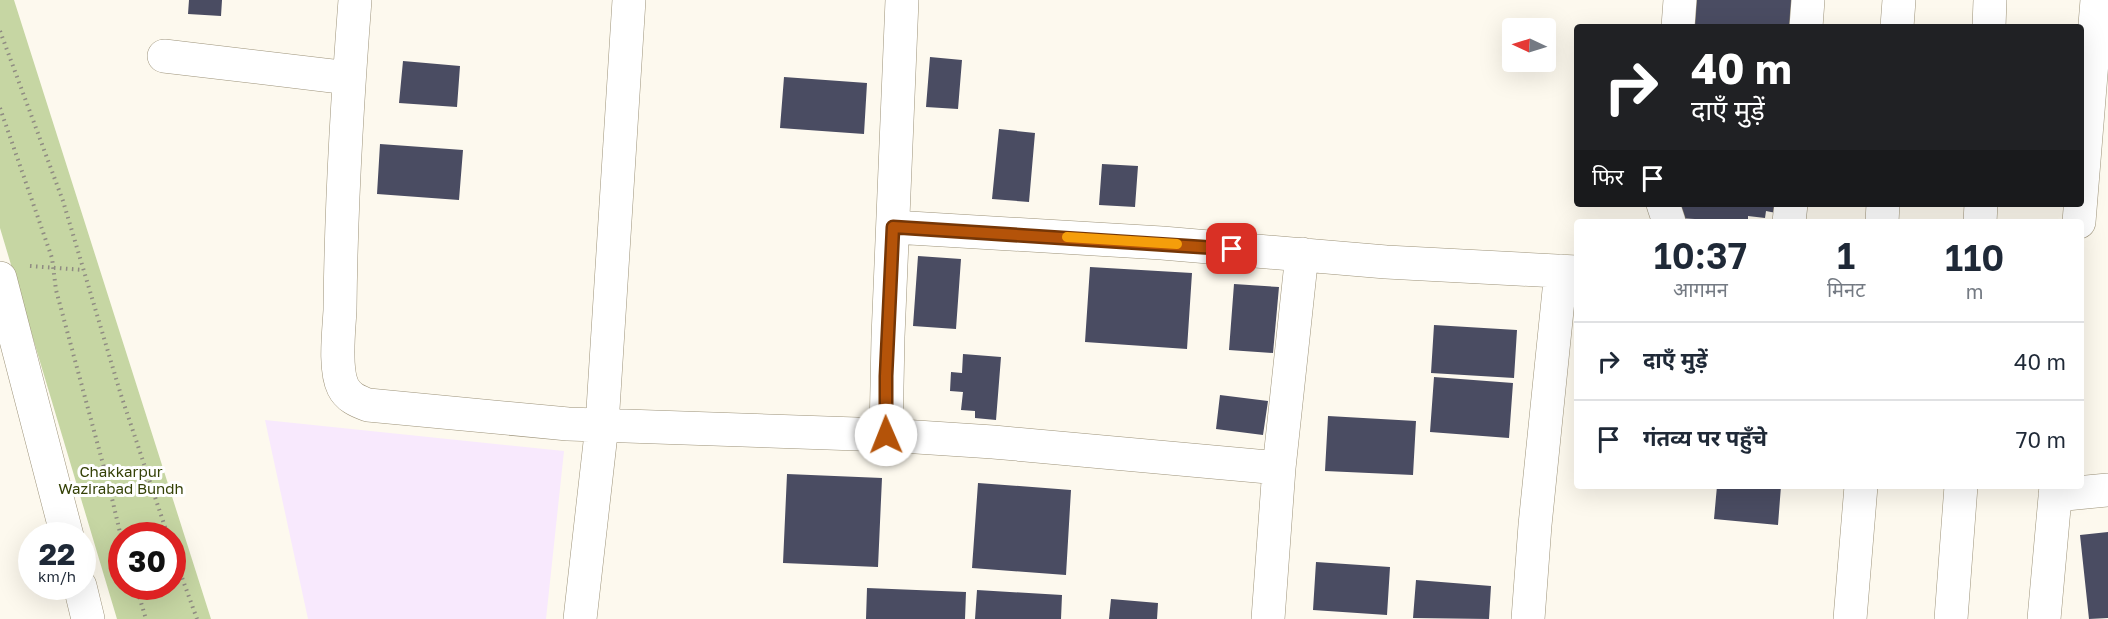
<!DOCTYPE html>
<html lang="hi">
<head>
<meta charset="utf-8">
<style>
	:root { --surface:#fff; --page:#f2f2f3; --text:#1f2937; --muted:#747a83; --line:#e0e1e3 }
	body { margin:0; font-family:"Golos Text","Noto Sans Devanagari",sans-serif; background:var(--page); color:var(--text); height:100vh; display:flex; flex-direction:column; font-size:22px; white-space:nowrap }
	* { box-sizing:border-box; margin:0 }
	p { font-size:20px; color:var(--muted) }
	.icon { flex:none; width:33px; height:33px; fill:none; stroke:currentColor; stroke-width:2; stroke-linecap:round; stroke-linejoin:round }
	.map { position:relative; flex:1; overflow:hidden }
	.details { position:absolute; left:1574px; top:219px; width:510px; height:270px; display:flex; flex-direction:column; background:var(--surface); border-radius:6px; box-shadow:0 6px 24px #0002 }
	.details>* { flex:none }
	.guide { position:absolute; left:1574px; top:24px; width:510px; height:183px; border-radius:6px; box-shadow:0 6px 24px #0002; background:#202124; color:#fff; overflow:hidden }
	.needle { width:39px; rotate:274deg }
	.buttons { position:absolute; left:1502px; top:18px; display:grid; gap:12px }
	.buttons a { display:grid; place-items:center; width:54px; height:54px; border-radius:6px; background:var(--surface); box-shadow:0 6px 24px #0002; font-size:30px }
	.speed { position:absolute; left:18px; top:522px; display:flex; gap:12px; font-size:30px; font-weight:700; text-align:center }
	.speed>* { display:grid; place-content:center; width:78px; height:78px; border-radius:50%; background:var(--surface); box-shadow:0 6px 24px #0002; line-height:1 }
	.speed small { font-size:15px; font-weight:400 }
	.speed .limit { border:9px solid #d22; background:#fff; color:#111 }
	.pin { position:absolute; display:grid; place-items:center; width:51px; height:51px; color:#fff; margin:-26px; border-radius:12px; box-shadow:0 3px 9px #0006 }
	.me { position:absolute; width:66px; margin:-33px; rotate:359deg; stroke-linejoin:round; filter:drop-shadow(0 0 4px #0008) }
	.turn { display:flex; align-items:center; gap:21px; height:126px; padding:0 18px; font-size:27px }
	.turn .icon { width:78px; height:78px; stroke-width:2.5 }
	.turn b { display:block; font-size:42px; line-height:51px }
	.then { display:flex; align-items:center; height:57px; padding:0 18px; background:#0003; gap:12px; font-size:22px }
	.eta { display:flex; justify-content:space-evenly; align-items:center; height:102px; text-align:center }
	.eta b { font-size:36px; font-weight:600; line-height:42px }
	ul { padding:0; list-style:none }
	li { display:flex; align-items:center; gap:18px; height:78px; padding:0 18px; border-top:2px solid var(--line) }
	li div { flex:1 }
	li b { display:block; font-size:22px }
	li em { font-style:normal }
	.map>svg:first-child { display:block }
</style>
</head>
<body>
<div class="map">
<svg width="2108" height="619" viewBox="0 0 2108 619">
	<rect width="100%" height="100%" fill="#fdf9ee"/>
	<!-- education -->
	<path fill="#f8e9fd" d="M265 420 564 451 546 619H308Z"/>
	<!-- green -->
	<path fill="#c6d6a3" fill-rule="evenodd" d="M0 0H14L211 619H117L0 228ZM122 536H172V586H122Z"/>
	<!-- building -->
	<path fill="#4a4c62" d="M189 0H222L221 16 188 14Z
		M1694 0H1793L1791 27H1692Z
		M930 57 962 60 958 109 926 107Z
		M403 61 460 66 457 107 399 103Z
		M784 77 867 83 864 134 780 128Z
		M999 129 1035 133 1029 202 992 199Z
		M380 144 463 150 459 200 377 194Z
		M1102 164 1138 166 1135 207 1099 205Z
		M1678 204H1777L1776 213 1766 211 1765 218 1748 216V222L1677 218Z
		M918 256 961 259 956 329 913 326Z
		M1090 267 1192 273 1187 349 1085 342Z
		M1234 284 1279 287 1273 353 1229 350Z
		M1434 325 1517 330 1514 378 1431 373Z
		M963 354 1001 357 996 420 975 418V411L961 410 963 392 950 391 951 372 962 373Z
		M1434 377 1513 383 1509 438 1430 432Z
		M1220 395 1268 401 1263 435 1216 429Z
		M1328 416 1416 421 1413 475 1325 471Z
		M787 474 882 478 878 567 783 563Z
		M978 483 1071 490 1066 575 972 568Z
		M1717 486H1781L1778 525 1714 519Z
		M2108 532V618L2089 619 2080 535Z
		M1316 562 1390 567 1387 615 1313 610Z
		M1416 580 1491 586 1489 619 1413 618Z
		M867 588 966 592 965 619H866Z
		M977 590 1062 595 1061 619H975Z
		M1111 599 1158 603 1157 619H1109Z"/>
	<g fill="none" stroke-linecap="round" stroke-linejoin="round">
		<defs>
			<path id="minor" d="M355 0C347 103 341 206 340 310 339 330 334 369 343 387 348 397 357 401 368 405L568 424 886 435 993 442 1279 468
				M1678 27 1680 0
				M1806 27 1808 0
				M1897 27 1899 0
				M164 56 349 78
				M1663 204 1669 222
				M1789 222 1791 204
				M1882 222 1883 204
				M2079 222 2097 0
				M893 227 1162 243 1386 262 1576 272
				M0 278 67 536
				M886 435 888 337 902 0
				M2055 495 2108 490
				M80 586 88 619
				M580 619 602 425 629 0
				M1268 619 1279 468 1302 254
				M1528 619 1535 525 1561 271
				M1850 619 1861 486
				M2044 619 2056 486"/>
			<path id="major" d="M1989 27 1990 0
				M1980 222 1981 204
				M1951 619 1961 486"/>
		</defs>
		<!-- minor casing -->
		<use href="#minor" stroke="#9d937a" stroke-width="34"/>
		<!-- major casing -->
		<use href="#major" stroke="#9d937a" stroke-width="34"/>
		<!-- path -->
		<path stroke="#8f8b82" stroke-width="4" stroke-dasharray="1.5 4.5" stroke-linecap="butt" d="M0 31 63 201 121 395 168 536
			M0 108 52 258 56 290 110 490 122 541
			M30 266 84 270
			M110 490 150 481
			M172 550 197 619
			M136 586 146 619"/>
		<!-- minor -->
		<use href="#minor" stroke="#fff" stroke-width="33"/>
		<!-- major -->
		<use href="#major" stroke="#fff" stroke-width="33"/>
	</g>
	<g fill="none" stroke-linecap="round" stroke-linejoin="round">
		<defs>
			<path id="route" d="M886 435V376L893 227 1232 249"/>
		</defs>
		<!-- route casing -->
		<use href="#route" stroke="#753606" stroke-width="15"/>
		<!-- route -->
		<use href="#route" stroke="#b45309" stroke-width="10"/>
		<!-- slow -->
		<path stroke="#f59e0b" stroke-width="10" d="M1067 237 1177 244"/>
	</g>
	<g text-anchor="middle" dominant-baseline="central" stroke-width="6" stroke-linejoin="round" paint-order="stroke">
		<!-- park labels -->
		<g font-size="15" fill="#344106" stroke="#fff">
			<text x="121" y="471">Chakkarpur<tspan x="121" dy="17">Wazirabad Bundh</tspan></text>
		</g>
	</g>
</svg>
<div class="buttons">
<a><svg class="needle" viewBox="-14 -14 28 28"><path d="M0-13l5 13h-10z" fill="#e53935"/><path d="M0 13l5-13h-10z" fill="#747a83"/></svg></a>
</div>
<div class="speed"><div>22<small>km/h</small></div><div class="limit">30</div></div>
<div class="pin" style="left:1232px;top:249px;background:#d93025"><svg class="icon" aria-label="arrive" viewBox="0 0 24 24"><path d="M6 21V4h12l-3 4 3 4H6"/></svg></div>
<svg class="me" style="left:886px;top:435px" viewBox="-20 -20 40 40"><circle r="19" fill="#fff"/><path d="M0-13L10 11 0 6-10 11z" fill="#b45309"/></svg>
<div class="guide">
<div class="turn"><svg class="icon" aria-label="right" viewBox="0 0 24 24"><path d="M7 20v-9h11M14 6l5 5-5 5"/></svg><div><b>40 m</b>दाएँ मुड़ें</div></div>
<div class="then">फिर<svg class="icon" aria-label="arrive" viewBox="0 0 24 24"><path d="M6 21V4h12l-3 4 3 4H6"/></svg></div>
</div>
<section class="details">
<div class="eta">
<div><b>10:37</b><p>आगमन</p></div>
<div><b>1</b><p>मिनट</p></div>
<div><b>110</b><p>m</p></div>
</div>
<ul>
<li><svg class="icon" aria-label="right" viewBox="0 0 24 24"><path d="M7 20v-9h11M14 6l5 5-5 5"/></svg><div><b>दाएँ मुड़ें</b></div><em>40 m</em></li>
<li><svg class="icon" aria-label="arrive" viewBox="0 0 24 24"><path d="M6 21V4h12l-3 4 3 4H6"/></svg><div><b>गंतव्य पर पहुँचे</b></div><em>70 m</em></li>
</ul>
</section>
</div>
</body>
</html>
